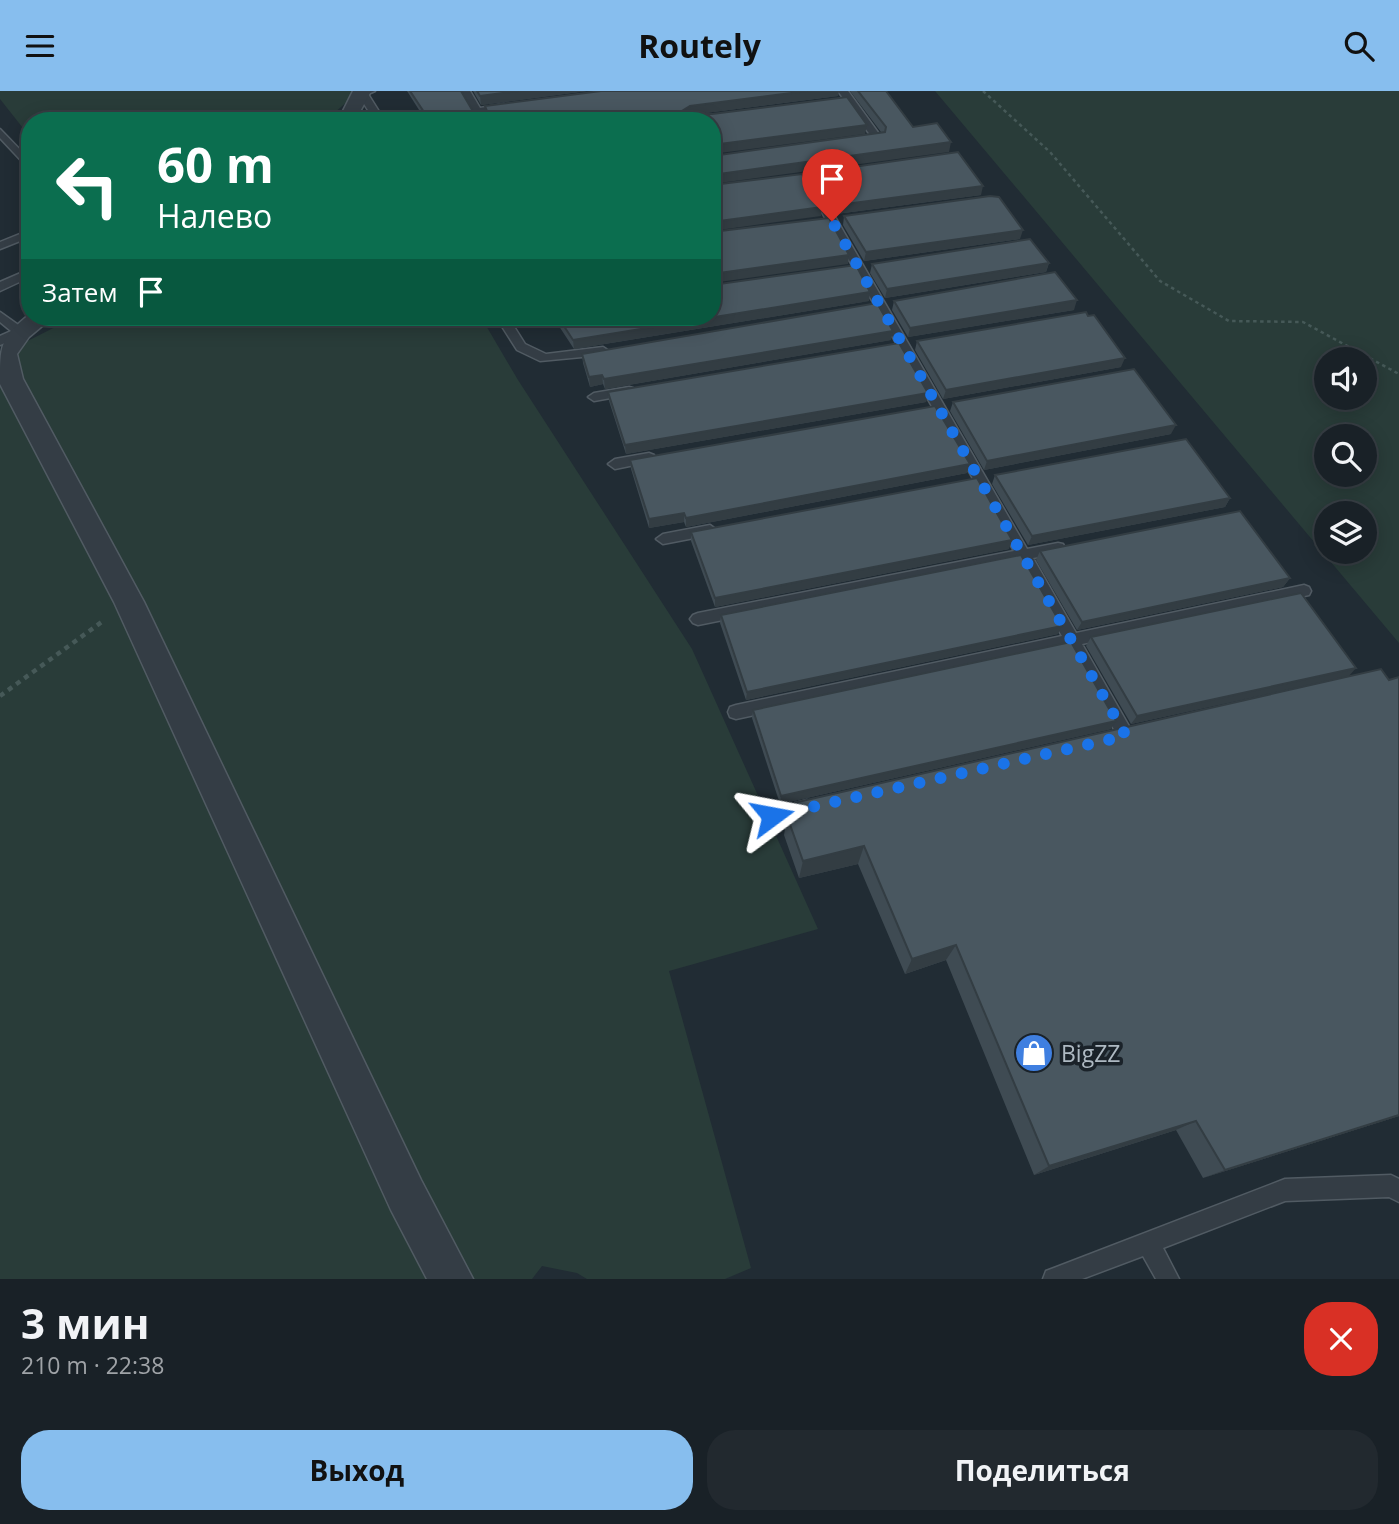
<!DOCTYPE html>
<html lang="ru">
<head>
<meta charset="utf-8">
<style>
	:root { --surface:#192127; --page:#22292f; --text:#f1f3f6; --muted:#9fa3a7; --line:#373e44; --accent:#87beee }
	body { margin:0; font-family:"Open Sans",sans-serif; background:var(--page); color:var(--text); height:100vh; display:flex; flex-direction:column; font-size:26px; white-space:nowrap }
	* { box-sizing:border-box; margin:0 }
	p { font-size:23px; color:var(--muted) }
	.icon { flex:none; width:38px; height:38px; fill:none; stroke:currentColor; stroke-width:2; stroke-linecap:round; stroke-linejoin:round }
	.map { position:relative; height:1188px; overflow:hidden }
	.details { display:flex; flex-direction:column; background:var(--surface); flex:1 }
	.details>* { flex:none }
	.banner { position:absolute; left:21px; top:21px; width:700px; height:214px; border-radius:28px; box-shadow:0 4px 18px #0003,0 0 0 2px var(--line); background:#0b6e4f; color:#fff; overflow:hidden }
	.fabs { position:absolute; left:1314px; top:256px; display:grid; gap:14px }
	.fabs a { display:grid; place-items:center; width:63px; height:63px; border-radius:50%; background:var(--surface); box-shadow:0 4px 18px #0003,0 0 0 2px var(--line); font-size:35px }
	.pin { position:absolute; display:grid; place-items:center; width:60px; height:60px; color:#fff; margin:-72px -30px; border-radius:50% 50% 50% 0; rotate:-45deg; box-shadow:0 0 7px #0007 }
	.pin .icon { rotate:45deg }
	.me { position:absolute; width:77px; margin:-38px; rotate:77deg; stroke-linejoin:round; filter:drop-shadow(0 0 5px #0008) }
	.turn { display:flex; align-items:center; gap:24px; height:147px; padding:0 21px; font-size:32px }
	.turn .icon { width:91px; height:91px; stroke-width:2.5 }
	.turn b { display:block; font-size:49px; line-height:60px }
	.then { display:flex; align-items:center; height:66px; padding:0 21px; background:#0003; gap:14px; font-size:26px }
	.round { display:grid; place-items:center; flex:none; width:74px; height:74px; border-radius:28px; background:var(--page) }
	.overview { display:flex; align-items:center; justify-content:space-between; height:119px; padding:0 21px }
	h1 { font-size:42px; font-weight:700; line-height:52px }
	.action { display:flex; gap:14px; margin-top:auto; padding:14px 21px }
	.action a { flex:1; height:80px; border-radius:28px; background:var(--accent); color:#111; font-size:28px; font-weight:700; line-height:80px; text-align:center }
	.action a+a { background:var(--page); color:var(--text) }
	header { display:flex; justify-content:space-between; align-items:center; height:91px; padding:0 21px; background:var(--accent); color:#111; font-size:32px; font-weight:700 }
	.map>svg:first-child { display:block }
</style>
</head>
<body>
<header><svg class="icon" aria-label="menu" viewBox="0 0 24 24"><path d="M4 6h16M4 12h16M4 18h16"/></svg>Routely<svg class="icon" aria-label="search" viewBox="0 0 24 24"><circle cx="10" cy="10" r="6"/><path d="M15 15l6 6"/></svg></header>
<div class="map">
<svg width="1399" height="1188" viewBox="0 0 1399 1188">
	<rect width="100%" height="100%" fill="#212c34"/>
	<!-- green -->
	<path fill="#293c39" fill-rule="evenodd" d="M0 0H356L357 2 325 30H30V46L0 8Z
		M935 0H1399V552ZM1326 268H1365V306H1326ZM1326 345H1365V383H1326ZM1326 422H1365V460H1326Z
		M75 226H481L518 289 692 558 818 838 669 880 751 1177 725 1188H587L577 1182 542 1175 532 1188H0V264Z"/>
	<g fill="none" stroke-linecap="round" stroke-linejoin="round">
		<defs>
			<path id="service" d="M359 0H375L368 3 385 30H375L357 2Z
				M460 0H470L480 17 504 13 509 16 483 22 487 28 478 30Z
				M838 0H848L882 47 881 49 860 51V47L871 45Z
				M0 38 30 69V79L0 47Z
				M807 83 812 86 1027 458 1058 452 1063 453 1065 457 1063 461 1033 467 1076 542 1304 494 1309 496 1311 500 1309 504 1082 553 1134 644 1132 649 1126 651 1120 649 1068 556 736 628 730 626 728 621 730 616 736 614 1062 545 1019 470 698 534 693 532 690 528 693 524 698 522 1014 460 802 86Z
				M30 139V146L0 158V151Z
				M30 178V186L0 200V191Z
				M0 221 24 238V244L0 254V245L11 240 0 231Z
				M496 226H508L525 253 546 263 603 256 609 260 603 264 540 270 517 259Z
				M629 296 633 297V303L594 310 588 306 594 302Z
				M649 362 654 364V370L615 378 608 373 615 368Z
				M710 434 717 439 715 443 663 453 656 448 663 443Z
				M807 709 813 712 816 717 813 722C800 727 779 735 766 730L763 725 766 720Z
				M1391 1084 1399 1088V1111L1389 1106 1285 1110 1163 1157 1179 1188H1156L1143 1165 1082 1188H1043L1046 1180 1054 1177 1285 1088Z"/>
			<path id="minor" d="M353 0H371L355 30H333L343 20Z
				M30 223V226H53L29 246 17 263 23 288 144 511 421 1089 473 1188H427L391 1119 114 511 0 293C0 254 0 247 30 223Z"/>
		</defs>
		<!-- service casing -->
		<use href="#service" stroke="#515b63" stroke-width="3"/>
		<!-- minor casing -->
		<use href="#minor" stroke="#515b63" stroke-width="3"/>
		<!-- path-far1 -->
		<path stroke="#465958" stroke-width="2.5" stroke-dasharray="3.5 3.5" stroke-linecap="butt" d="M983 0 1050 61 1160 190 1229 230 1303 231 1399 283"/>
		<!-- path -->
		<path stroke="#465958" stroke-width="4.5" stroke-dasharray="5 5" stroke-linecap="butt" d="M0 605 103 530"/>
		<!-- service -->
		<use href="#service" fill="#343d45" fill-rule="evenodd"/>
		<!-- minor -->
		<use href="#minor" fill="#343d45" fill-rule="evenodd"/>
	</g>
	<!-- wall -->
	<path fill="#3f4b53" d="M407 0H461L474 22 484 23 486 21 485 15 838 5 697 23 865 43 712 30H426Z
		M473 0H587L481 14Z
		M850 0H886L913 36 949 61 881 41Z
		M818 81 981 104 836 123 817 90Z
		M844 125 1020 148 864 170 843 134Z
		M1049 172 1046 181 885 207 870 182 872 173Z
		M869 210 574 258 553 226H603L605 228 611 229Z
		M894 210 1074 219 908 246 892 219Z
		M891 249 605 298 603 293 590 296 583 272 582 263Z
		M917 250 1121 276 943 308 915 259Z
		M608 301 928 302 926 311 626 363 609 310Z
		M953 311 1171 343 984 379 950 320Z
		M630 369 967 382 686 436 684 431 649 437 631 378Z
		M995 384 1230 407 1225 416 1028 454 992 393Z
		M691 441 1009 458 715 516 691 450Z
		M1040 460 1290 487 1283 496 1077 539 1036 469Z
		M721 524 1058 543 746 609 720 532Z
		M1091 546 1349 585 1131 633 1086 555Z
		M753 619 1111 638 780 713 752 627Z
		M789 713 1399 1025 1203 1087 1176 1039 1034 1084 946 869 905 883 858 773 799 787 784 744Z"/>
	<!-- shaded-wall -->
	<path fill="#333d43" d="M518 0H587L481 14 480 5Z
		M807 0H839L838 5 690 24 682 30V20L690 15Z
		M867 34 865 43 712 63V54Z
		M951 51 949 61 712 93V84Z
		M983 95 981 104 836 123 838 114Z
		M822 116 821 125 712 140V131Z
		M1023 139 1020 148 864 170 866 161Z
		M849 164 848 173 712 192V183Z
		M1049 172 1046 181 885 207 887 198Z
		M870 201 869 210 574 258 573 249Z
		M1077 209 1074 219 908 246 910 237Z
		M893 240 891 249 605 298 604 288Z
		M1125 267 1121 276 943 308 946 299Z
		M602 284 603 293 590 296 589 286Z
		M928 302 926 311 626 363 625 354Z
		M1176 334 1171 343 984 379 987 370Z
		M970 373 967 382 686 436V427Z
		M1230 407 1225 416 1028 454 1032 445Z
		M684 422V431L649 437V428Z
		M1012 449 1009 458 715 516V507Z
		M1290 487 1283 496 1077 539 1082 531Z
		M1062 535 1058 543 746 609 747 601Z
		M1356 577 1349 585 1131 633 1137 625Z
		M1116 630 1111 638 780 713 781 705Z
		M864 755 858 773 799 787 803 770Z
		M956 854 946 869 905 883 912 868Z
		M1399 1024V1025L1203 1087 1225 1079Z
		M1196 1030 1176 1039 1034 1084 1049 1075Z"/>
	<!-- building -->
	<path fill="#495760" stroke="#333d43" stroke-width="2" d="M410 0H461L474 22 484 23 487 20 485 15 601 0H807L690 15 682 20 685 23H712L847 6 867 34 712 54V30H430Z
		M477 0H518L480 5Z
		M858 0H886L913 36 937 32 951 51 712 84V65L885 41 886 36Z
		M958 61 983 95 838 114 818 81Z
		M802 83 822 116 712 131V94Z
		M990 105 999 106 1023 139 866 161 844 125Z
		M829 127 849 164 712 183V141Z
		M1030 148 1049 172 887 198 872 173Z
		M856 174 870 201 573 249 558 226H603L605 228 611 229 615 226H712V194Z
		M1055 181 1077 209 910 237 894 210Z
		M877 212 893 240 604 288 602 284 589 286 582 263Z
		M1086 221 1088 225 1094 224 1125 267 946 299 917 250Z
		M899 252 928 302 625 354 608 301Z
		M1134 278 1176 334 987 370 953 311Z
		M935 315 970 373 686 427 684 422 649 428 630 369Z
		M1186 348 1230 407 1032 445 995 384Z
		M977 387 1012 449 715 507 691 441Z
		M1240 420 1290 487 1082 531 1040 460Z
		M1021 464 1062 535 747 601 721 524Z
		M1301 502 1356 577 1137 625 1091 546Z
		M1071 551 1116 630 781 705 753 619Z
		M1381 578 1389 589 1399 586V1024L1225 1079 1196 1030 1049 1075 956 854 912 868 864 755 803 770 787 725 793 724 789 713Z"/>
	<g fill="none" stroke-linecap="round" stroke-linejoin="round">
		<!-- route -->
		<path stroke="#1a73e8" stroke-width="12" stroke-dasharray="0 21.6" d="M772 725 1126 645 832 130"/>
	</g>
	<!-- icons -->
	<defs>
		<symbol id="shop-disc" viewBox="-11 -11 22 22"><circle r="9.5" fill="#3f7fe0" stroke="#1a2229"/><path d="M-5-2.5h2.3a2.7 3.5 0 0 1 5.4 0H5L5.5 6h-11ZM-1.5-2.5h3a1.5 2.3 0 0 0-3 0Z" fill="#fff"/></symbol>
	</defs>
	<g fill-rule="evenodd">
		<use href="#shop-disc" x="1012" y="940" width="44" height="44"/>
	</g>
	<g text-anchor="middle" dominant-baseline="central" stroke-width="7" stroke-linejoin="round" paint-order="stroke">
		<!-- near-poi labels -->
		<g font-size="23" fill="#aeb9c2" stroke="#1a2229" text-anchor="start">
			<text x="1061" y="962">BigZZ</text>
		</g>
	</g>
</svg>
<div class="fabs">
<a><svg class="icon" aria-label="sound" viewBox="0 0 24 24"><path d="M4 9h4l5-4v14l-5-4H4zM17 9q2 3 0 6"/></svg></a>
<a><svg class="icon" aria-label="search" viewBox="0 0 24 24"><circle cx="10" cy="10" r="6"/><path d="M15 15l6 6"/></svg></a>
<a><svg class="icon" aria-label="layers" viewBox="0 0 24 24"><path d="M12 4l9 5-9 5-9-5zM3 14l9 5 9-5"/></svg></a>
</div>
<div class="pin" style="left:832px;top:130px;background:#d93025"><svg class="icon" aria-label="arrive" viewBox="0 0 24 24"><path d="M6 21V4h12l-3 4 3 4H6"/></svg></div>
<svg class="me" style="left:772px;top:725px" viewBox="-20 -20 40 40"><path d="M0-17L14 15 0 8-14 15z" fill="#1a73e8" stroke="#fff" stroke-width="4"/></svg>
<div class="banner">
<div class="turn"><svg class="icon" aria-label="left" viewBox="0 0 24 24"><path d="M17 20v-9H6M10 6l-5 5 5 5"/></svg><div><b>60 m</b>Налево</div></div>
<div class="then">Затем<svg class="icon" aria-label="arrive" viewBox="0 0 24 24"><path d="M6 21V4h12l-3 4 3 4H6"/></svg></div>
</div>
</div>
<section class="details">
<div class="overview"><div><h1>3 мин</h1><p>210 m · 22:38</p></div><a class="round" style="background:#d93025;color:#fff"><svg class="icon" aria-label="close" viewBox="0 0 24 24"><path d="M6 6l12 12M18 6L6 18"/></svg></a></div>
<div class="action"><a>Выход</a><a>Поделиться</a></div>
</section>
</body>
</html>
